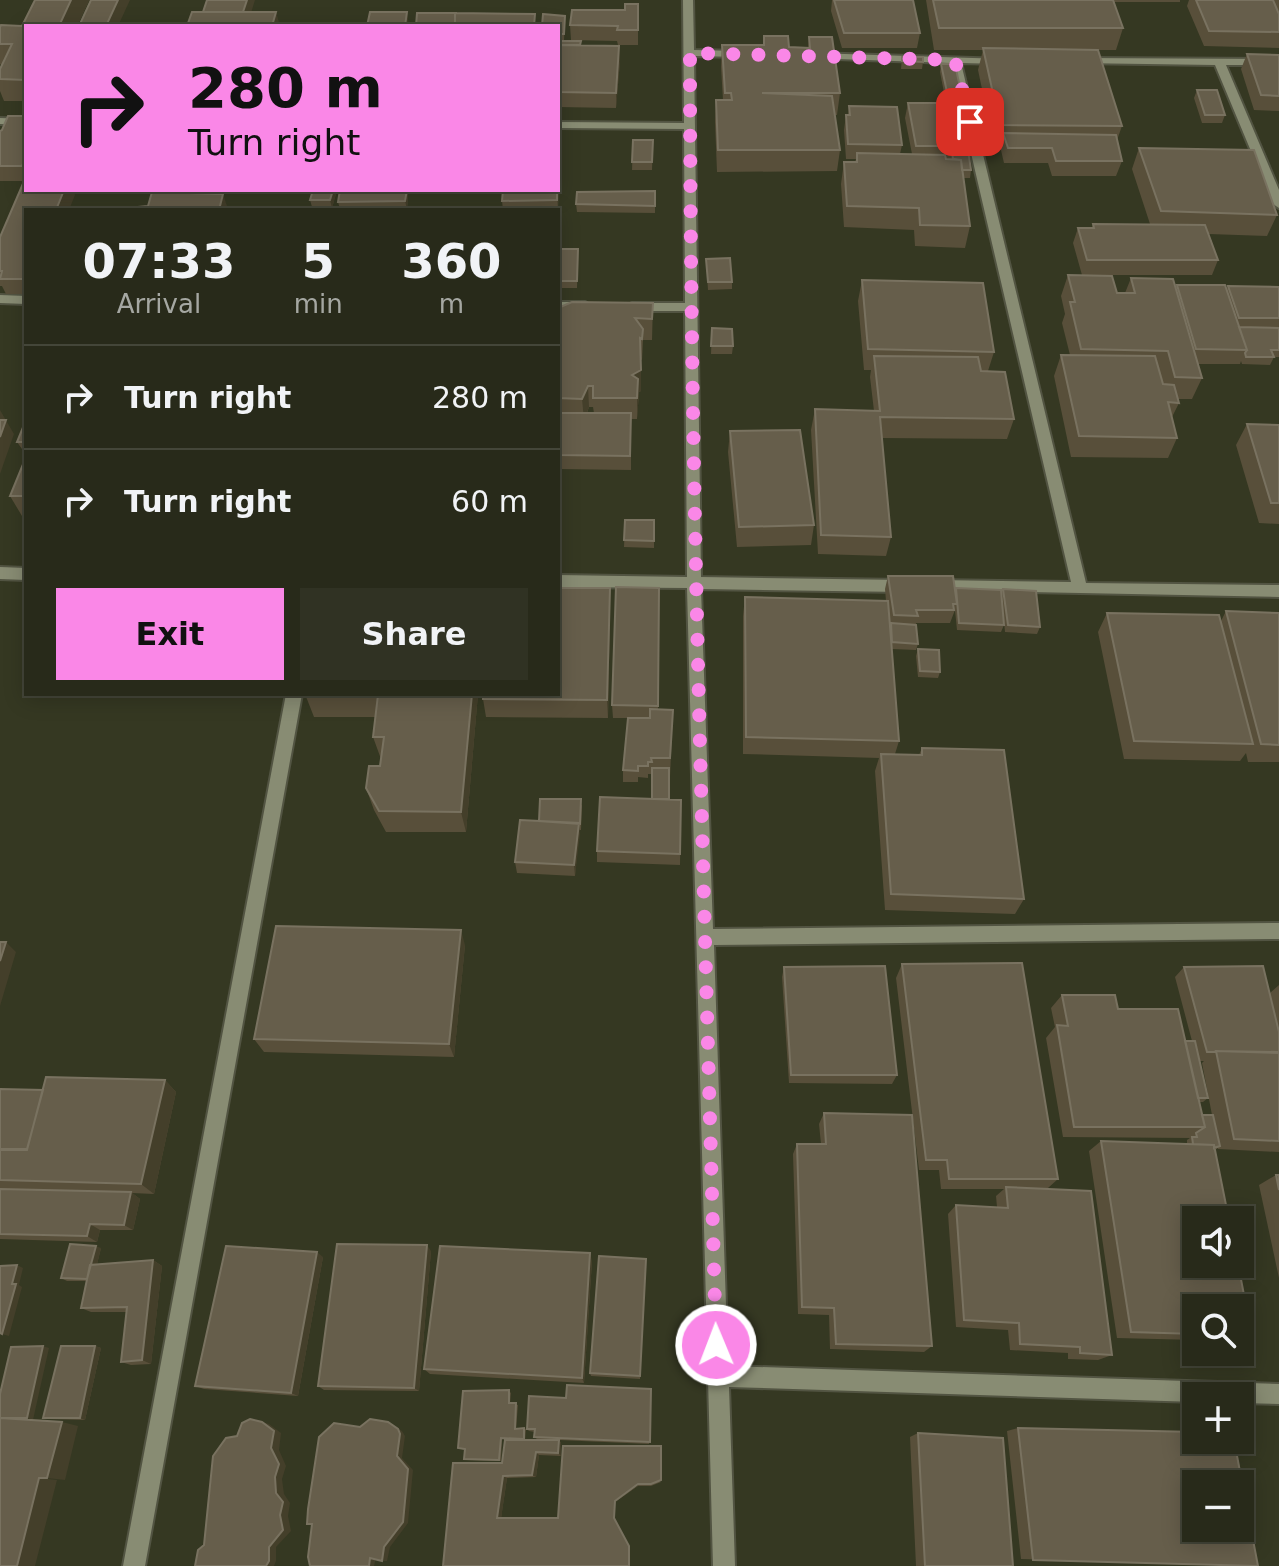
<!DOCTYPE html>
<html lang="en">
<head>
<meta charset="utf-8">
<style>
	:root { --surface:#282a1a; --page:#303223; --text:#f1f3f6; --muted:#a5a7a2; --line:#444639; --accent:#fa87e7 }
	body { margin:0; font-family:"DejaVu Sans",sans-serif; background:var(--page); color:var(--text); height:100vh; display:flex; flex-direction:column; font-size:30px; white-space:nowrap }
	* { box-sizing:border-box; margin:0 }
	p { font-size:26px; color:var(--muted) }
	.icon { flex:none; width:44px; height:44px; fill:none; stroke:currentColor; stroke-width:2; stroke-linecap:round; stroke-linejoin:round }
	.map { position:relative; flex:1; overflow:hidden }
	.details { position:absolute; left:24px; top:208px; width:536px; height:488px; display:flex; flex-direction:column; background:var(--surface); border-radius:0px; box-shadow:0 4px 20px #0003,0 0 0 2px var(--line) }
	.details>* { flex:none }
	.banner { position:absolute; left:24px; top:24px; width:536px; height:168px; border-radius:0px; box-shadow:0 4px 20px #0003,0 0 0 2px var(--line); background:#fa87e7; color:#111; overflow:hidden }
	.fabs { position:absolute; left:1182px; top:1206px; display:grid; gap:16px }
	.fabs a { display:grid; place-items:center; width:72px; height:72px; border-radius:0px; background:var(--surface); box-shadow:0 4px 20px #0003,0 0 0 2px var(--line); font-size:40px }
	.pin { position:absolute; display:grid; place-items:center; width:68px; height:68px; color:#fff; margin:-34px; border-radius:16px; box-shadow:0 4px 12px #0006 }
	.me { position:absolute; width:88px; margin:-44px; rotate:359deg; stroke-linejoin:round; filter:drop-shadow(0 0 6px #0008) }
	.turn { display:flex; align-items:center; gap:28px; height:168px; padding:0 32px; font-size:36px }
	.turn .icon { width:104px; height:104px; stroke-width:2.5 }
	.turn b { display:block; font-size:56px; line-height:68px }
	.eta { display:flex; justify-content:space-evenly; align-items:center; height:136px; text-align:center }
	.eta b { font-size:48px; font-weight:800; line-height:56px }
	.button { display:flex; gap:16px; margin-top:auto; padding:16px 32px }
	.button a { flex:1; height:92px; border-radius:0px; background:var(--accent); color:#111; font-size:32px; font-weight:800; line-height:92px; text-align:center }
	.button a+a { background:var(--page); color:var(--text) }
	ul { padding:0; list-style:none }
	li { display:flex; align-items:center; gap:24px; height:104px; padding:0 32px; border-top:2px solid var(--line) }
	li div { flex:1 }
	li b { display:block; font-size:30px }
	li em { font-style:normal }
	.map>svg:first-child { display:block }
</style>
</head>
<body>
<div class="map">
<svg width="1279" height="1566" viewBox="0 0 1279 1566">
	<rect width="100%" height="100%" fill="#353822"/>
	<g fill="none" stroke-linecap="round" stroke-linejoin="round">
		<defs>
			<path id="street" d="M683 0H693L694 50 741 51 746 54 741 57 694 56 701 577 904 580 911 586 904 592 701 589 713 929 1279 923V939L714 945 728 1366 1279 1384V1404L1240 1403V1396H1196V1402L729 1387 735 1566H713L687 588 558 587V575L687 577 685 311H632L626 307 632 303H685L684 129 558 128V122L684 123Z
				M813 53 1005 59V63L1001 64 961 63 1086 583 1279 585V597L931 590 929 586 936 580 1071 582 950 63 809 58 808 56Z
				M1081 58 1279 59V65H1226L1279 190V208L1273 204 1215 65 1077 63V59Z
				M0 118 26 119V125L0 124Z
				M0 295 26 296V304L0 303Z
				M558 302H585L591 306 585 310H558Z
				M0 567 26 568V580L0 579Z
				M286 694H302L145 1566H123Z"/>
		</defs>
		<!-- street casing -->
		<use href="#street" stroke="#525442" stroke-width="4"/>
		<!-- street -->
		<use href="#street" fill="#888c73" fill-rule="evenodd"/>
	</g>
	<!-- wall -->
	<path fill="#584f3a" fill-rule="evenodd" d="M89 0 77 26H26V101H4L0 91V69L2 66 0 64V27L22 26Z
		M832 0H913L920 33 917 48H842L831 11Z
		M926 0H1180V2H1114L1123 28 1116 50H1095L1122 126 1117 140 1122 161 1116 176H1052L1048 163H1004L1000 146H994L978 70 983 50H934Z
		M1189 0H1279V48L1204 46 1187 6Z
		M638 4V45H618L617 41 571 40 570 25 625 10Z
		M565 16 564 41 581 45 620 61 616 108 558 107V26Z
		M764 36 789 47 808 48 809 37 840 93 837 115H835L840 150 837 171 717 172 715 122 716 100H723L721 67 722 45H763Z
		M1247 54 1279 55V111L1254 110 1241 69Z
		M902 57 923 62 922 69H901Z
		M941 64 962 97 961 104H955L959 121 957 130 971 170 970 178H963L970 226 965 248 915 246 914 230 844 227 841 184 844 162H855L856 159H846L844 130 846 115H848L849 106 902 145 900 154H912L905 118 908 103H946L940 72Z
		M1197 90 1225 115 1222 123H1202L1194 98Z
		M26 116V190L75 195 26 210V294H6L2 286H0V237L24 181H0V131Z
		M633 140H653L652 170H632Z
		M1139 148 1277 215 1267 236 1209 234 1218 260 1212 275H1082L1073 243 1078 228H1092L1093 224H1150L1132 169Z
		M559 177 558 210H503L502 201Z
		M313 190H337L332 208 312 207 310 200Z
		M407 190 408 197 407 209H340L338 202Z
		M655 191V213L577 212 576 204Z
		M558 249H578L577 288H558Z
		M706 259 732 282V289L708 290Z
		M1068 275 1117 293H1125L1131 278 1175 288 1177 285 1227 289 1228 286 1279 287V357H1274L1270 365 1242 364 1241 361 1240 364H1198L1202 378 1192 399H1178L1179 403 1172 417 1177 438 1168 458 1071 457 1054 376 1061 355H1070L1062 323 1065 314 1061 296Z
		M862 280 994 352 988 371 1014 419 1007 439 882 438 891 537 886 556 818 554 811 430 815 409 874 411 870 377 871 370H864L858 301Z
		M653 303 652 340H643L642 360 640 359 641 391 639 392 637 419H631V470L558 469V308ZM589 407H593L594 413H587Z
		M712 328 733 346 732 354H711Z
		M26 420V449H22L17 442Z
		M1247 424 1279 425V524L1259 523 1236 445Z
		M730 431 814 525 811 545 737 547 728 452Z
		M26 457V516H22L10 496Z
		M625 520H654V548L624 547Z
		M888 576 956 590 1001 595 1003 589 1040 627 1037 634 1005 632 1003 610 1004 625 1001 632 957 630 955 610 950 623H916L918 644 916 650 892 649 899 741 895 754 919 755 922 748 1024 899 1015 914 885 910 875 771 879 758 743 754V616L745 597 886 601 885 589Z
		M659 588 658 709 673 710 669 799 681 800 680 865 597 862V851L652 799V770V774H648V778L638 777V782H623V770L628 718H613L612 705Z
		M610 608 608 718 486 717 483 699Z
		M1226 611 1279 613V762H1248L1246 753 1240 761 1124 759 1098 632 1107 613 1221 621Z
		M918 649 940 672 938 678 918 677 916 656Z
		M305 694H478L466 832H386L374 810 366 788 380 766 381 759 373 737 375 717H314Z
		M582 805 581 830H579L575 876 517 873 515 862 539 821Z
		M465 945 454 1057 264 1052 254 1039Z
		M902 964 1058 1179 1048 1188H1037L1112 1355 1098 1360 1068 1359V1353L1010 1350 1008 1330 956 1327 948 1214 956 1205 997 1207 996 1196 1004 1189H941L939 1170H919L896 978Z
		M784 967 897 1075 892 1084 789 1083 782 977Z
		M1184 967 1270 993 1279 985V1152L1218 1149V1148L1215 1150 1196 1308V1340L1117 1338 1089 1151 1101 1141 1187 1144V1140L1190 1138 1063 1137 1046 1038 1055 1027 1051 1008 1062 995 1118 1009 1185 1041H1192L1175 977ZM1200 1061H1204L1202 1063 1212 1115H1202L1199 1102H1203L1208 1098Z
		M165 1080 176 1092 154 1194 132 1193 140 1199 133 1230H100L97 1242 0 1239V1089L43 1090Z
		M824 1113 932 1346 924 1352 830 1349 829 1315 798 1314 793 1154 797 1144H821L819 1124Z
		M1276 1175H1279V1278L1259 1185Z
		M101 1248 97 1264 153 1260 162 1266 151 1364 131 1365 121 1362 127 1312H91L81 1308 87 1281H67L61 1278Z
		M431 1251 419 1391 324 1390 318 1386Z
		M323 1257 298 1396 204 1389 195 1386Z
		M646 1259 640 1379 591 1376 590 1373Z
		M592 1261 584 1383 430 1374 424 1369Z
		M1240 1336H1252L1240 1340Z
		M95 1346 101 1348 85 1420 49 1419 43 1418Z
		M651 1389 649 1444 559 1440 561 1443V1456L539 1455 536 1477 507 1478 501 1518H558L563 1446 661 1482 651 1486H638L615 1502V1519L443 1566 502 1463 514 1440 502 1439 501 1461 466 1460 464 1459 465 1450 458 1448 511 1392 510 1403 518 1405 516 1429 524 1428 526 1429 525 1440H549L537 1439 534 1437 535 1432 529 1431 527 1429 566 1398Z
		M1018 1428 1258 1566 1021 1559 1007 1431Z
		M918 1433 1013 1566H916L910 1437Z"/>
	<!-- shaded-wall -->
	<path fill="#443f2a" d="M71 0H89L77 26H59Z
		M118 0H130L118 26H106Z
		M247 0H255L247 26 243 13Z
		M276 12 280 26H272Z
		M407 12 409 26H405Z
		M619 46 620 61 616 108V93Z
		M26 157V174L22 166Z
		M558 162 559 177 557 210V200Z
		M64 190H73L75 195 69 210H56Z
		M333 190H337L332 208 330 200Z
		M407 190 408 197 407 209 405 201Z
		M223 194 228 209V210H219Z
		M641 370V391L639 392 637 419V393L632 375Z
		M588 386 589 407 584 420 582 399Z
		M0 410 14 434 0 474Z
		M610 588V608L608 718 607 700Z
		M472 694H478L466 832 461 812Z
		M579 823 580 834 575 876 574 865Z
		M461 930 465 945 454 1057 449 1044Z
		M6 942 16 952 0 1006V961Z
		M165 1080 176 1092 154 1194 141 1184Z
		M131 1192 140 1199 133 1230 124 1225Z
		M90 1224 100 1230 97 1242 87 1236Z
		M427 1245 431 1251 419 1391 414 1388Z
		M96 1246 101 1248 93 1281 87 1279Z
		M317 1252 323 1257 298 1396 291 1393Z
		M590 1253 592 1261 584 1383 582 1378Z
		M153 1260 162 1266 151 1364 142 1360Z
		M17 1265 23 1268 19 1285 22 1287 9 1336 2 1334Z
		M43 1346 49 1348 33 1420 27 1418Z
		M95 1346 101 1348 85 1420 80 1418Z
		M62 1422 78 1426 65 1480 47 1478Z
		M262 1422 269 1424 281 1433 279 1450 286 1466 282 1479 284 1494 290 1503 288 1516 291 1531 276 1547V1561L274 1566H266L276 1493Z
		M388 1422 402 1431 405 1436 402 1458 413 1470 408 1523 390 1547 387 1561H382L397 1456Z
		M559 1440 561 1443V1456L558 1453Z
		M536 1452 539 1455 536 1477 532 1475Z
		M503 1476 507 1478 501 1519 497 1518Z
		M39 1478 57 1480 35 1566H17Z
		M638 1484V1486L615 1502V1519V1501Z
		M370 1558H376L374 1566H369Z"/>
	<!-- building -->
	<path fill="#665e4b" stroke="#797260" stroke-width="2" fill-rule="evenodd" d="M35 0H71L59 26H26V80L0 79V69L12 44H0V27L1 25 22 26Z
		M91 0H118L106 26H79Z
		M207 0H247L243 12H203Z
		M834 0H913L920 33H844Z
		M933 0H1113L1123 28H939Z
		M1196 0H1273L1279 14V32L1209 31Z
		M625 4H638V30H617L618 26 570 25 572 10H625Z
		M192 12H276L272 26H187Z
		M370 12H407L405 26H367Z
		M417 13H457H455V26H416Z
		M455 13 535 14 534 26H455Z
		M543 14 565 16 564 34H558V26H542Z
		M764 36H788L789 47 810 48 809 37H832L840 93H762L832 96 840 150H718L716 100H732L731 93H725L722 45H764Z
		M558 41H581L580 45H558Z
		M558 45 619 46 616 93 558 92Z
		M983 48 1098 50 1122 126 1000 125Z
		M1247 54 1279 55V96L1261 95Z
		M902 57H923V62L902 61Z
		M941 64H955L962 97H948Z
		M1197 90H1217L1225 115H1205Z
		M908 103H955L959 121 944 120 950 146H916Z
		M849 106 897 107 902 145 848 144 846 115H850Z
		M8 116H26V157L22 166H0V131L2 130Z
		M949 130H965L971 170H962L961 160 953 159Z
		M1003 133 1116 135 1122 161H1056L1052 148H1008Z
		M633 140H653L652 162H632Z
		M1139 148 1254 150 1277 215 1161 211Z
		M857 153 945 155 946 159 961 160 970 226 920 225 919 208 847 206 844 162H857Z
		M25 179 26 190H64L56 210H26V279H0L2 271H0V237Z
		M313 190H333L330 200H310Z
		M340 190H407L405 201 338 202Z
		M503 190H557V200L502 201Z
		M655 191V206L576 204 577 192Z
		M152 192 223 194 219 210H135L138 207 148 206Z
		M1093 224 1205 225 1218 260H1087L1078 228H1094Z
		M558 249H578L577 281H558Z
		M730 258 732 282H708L706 259Z
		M1068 275 1112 276 1117 293H1135L1131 278 1173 279 1202 378 1175 377 1168 351 1081 349 1070 302H1075Z
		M862 280 983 283 994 352 868 349Z
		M1177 285H1225L1247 350 1196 349Z
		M1228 286 1279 287V318H1239Z
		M572 302 653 303 652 319 635 318 643 329 642 339 640 338 641 370 632 375 638 379 637 398H593V386H588L582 399 558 398V308Z
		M1239 327 1279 328V350H1271L1274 357H1246L1245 353 1247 350Z
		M712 328 732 329 733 346H711Z
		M1061 355 1155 356 1163 384 1174 385 1179 403 1168 402 1177 438 1079 436Z
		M874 356 978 357 981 371 1005 372 1014 419 880 417 891 537 821 535 815 409 880 411Z
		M558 413H631L630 456 558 455Z
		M0 420H6L0 437Z
		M26 420V442H17Z
		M1247 424 1279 425V503H1271Z
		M800 430 814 525 739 527 730 431Z
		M26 457V496H10Z
		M625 520H654V541L624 540Z
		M888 576H953L957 604H953L954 610H916L918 616 894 615Z
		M616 587 659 588 658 706 612 705Z
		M558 588H610L607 700 483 699V694H558Z
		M956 588 1001 590 1004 625 959 623Z
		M1003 589 1036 591 1040 627 1008 625Z
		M745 597 888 601 899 741 746 737Z
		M1226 611 1279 613V745L1261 744Z
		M1107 613 1219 615 1253 744 1134 741Z
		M891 623 916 625 918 644 892 642Z
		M918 649 939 650 940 672 920 671Z
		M305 694H472L461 812 379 811 366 788 369 766H380L384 737H373L378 695Z
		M650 709 673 710 670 758H651L652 762H648V766H638V771L623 770 628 718H650Z
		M922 748 1004 750 1024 899 891 894 881 754 922 755Z
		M652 768H669V799H652Z
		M600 797 681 800 680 854 597 851Z
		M540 799H581L580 824 539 821Z
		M520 820 579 823 574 865 515 862Z
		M276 926 461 930 449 1044 254 1039Z
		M0 942H6L0 961Z
		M1022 963 1058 1179H949L947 1160H926L902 964Z
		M885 966 897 1075H791L784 967Z
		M1263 966 1279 1032V1052L1216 1051 1214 1052H1207L1184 967Z
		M1062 995H1115L1118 1009H1178L1205 1127H1074L1057 1025 1068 1026Z
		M1185 1041H1195L1208 1098H1198Z
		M1216 1051 1279 1053V1141L1234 1139Z
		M46 1077 165 1080 141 1184 0 1180V1150H27Z
		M0 1089 43 1090 27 1149H0Z
		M824 1113 912 1115 932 1346 836 1344 834 1308 802 1307 797 1144H826Z
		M1202 1115H1213L1220 1146 1214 1148V1145L1193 1144 1192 1137H1197L1196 1133 1205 1127Z
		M1101 1141 1214 1145 1229 1220H1196V1264H1238L1252 1336H1240V1308H1196V1334L1131 1332Z
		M1276 1175H1279V1190Z
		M1006 1187 1091 1191 1112 1355 1080 1353V1347L1020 1344 1019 1323 964 1320 956 1205 1008 1208Z
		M0 1189 131 1192 124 1225 90 1224 87 1236 0 1234Z
		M70 1244 96 1246 87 1279 61 1278Z
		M337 1244 427 1245 414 1388 318 1386Z
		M226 1246 317 1252 291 1393 195 1386Z
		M440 1246 590 1253 582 1378 424 1369Z
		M599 1256 646 1259 640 1376 590 1373Z
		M153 1260 142 1360 121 1362 127 1307 81 1308 90 1265Z
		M17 1265 12 1284H16L2 1334 0 1333V1266Z
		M43 1346 27 1418H0V1394L11 1347Z
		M61 1346H95L80 1418H43Z
		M567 1385 651 1389 650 1442 534 1437 535 1429H527L529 1396 566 1398Z
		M509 1390V1403H516L515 1429 524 1428V1439L501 1438 499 1460 464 1459 465 1449 458 1448 463 1391Z
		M0 1418 62 1422 47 1478H39L17 1566H0Z
		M250 1419 262 1422 274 1431 271 1448 279 1464 275 1477 276 1493 283 1502 280 1515 283 1530 269 1547V1561L266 1566H195L198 1550 204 1545 213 1456 226 1438 237 1436 242 1423Z
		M370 1419 388 1422 398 1429 400 1434 397 1456 408 1469 403 1522 384 1547 382 1561 370 1558 369 1566H310L308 1557 312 1524H307L308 1509 319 1437 334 1423 360 1427Z
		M1018 1428 1196 1432V1440H1234L1258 1566 1033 1560ZM1196 1484H1240V1528H1196Z
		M918 1433 1003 1438 1013 1566H925Z
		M505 1440H559L558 1453 536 1452 532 1475 503 1476 497 1518H558L563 1446H661V1480L651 1484H638L615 1501 614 1518 629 1546V1566H443L453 1463H502Z"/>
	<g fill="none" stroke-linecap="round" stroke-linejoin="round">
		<!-- route -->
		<path stroke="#fa87e7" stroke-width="14" stroke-dasharray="0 25.2" d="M716 1345C705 914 690 484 690 53L955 60 970 122"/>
	</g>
</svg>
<div class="fabs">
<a><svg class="icon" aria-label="sound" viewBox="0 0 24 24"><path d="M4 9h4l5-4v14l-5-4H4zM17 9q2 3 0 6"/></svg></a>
<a><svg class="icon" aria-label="search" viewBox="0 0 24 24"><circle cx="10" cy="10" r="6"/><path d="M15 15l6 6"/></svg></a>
<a>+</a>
<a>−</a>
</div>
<div class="pin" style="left:970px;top:122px;background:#d93025"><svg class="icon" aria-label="arrive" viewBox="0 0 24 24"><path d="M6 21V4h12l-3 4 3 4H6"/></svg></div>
<svg class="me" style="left:716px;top:1345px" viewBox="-20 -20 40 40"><circle r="17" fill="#fa87e7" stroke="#fff" stroke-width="3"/><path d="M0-11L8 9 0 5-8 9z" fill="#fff"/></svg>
<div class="banner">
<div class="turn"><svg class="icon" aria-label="right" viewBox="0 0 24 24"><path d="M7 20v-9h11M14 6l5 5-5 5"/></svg><div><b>280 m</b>Turn right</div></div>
</div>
<section class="details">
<div class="eta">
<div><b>07:33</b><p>Arrival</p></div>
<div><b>5</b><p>min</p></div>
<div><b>360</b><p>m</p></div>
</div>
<ul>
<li><svg class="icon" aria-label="right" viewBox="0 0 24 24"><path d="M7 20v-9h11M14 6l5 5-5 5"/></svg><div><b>Turn right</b></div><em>280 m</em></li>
<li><svg class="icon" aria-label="right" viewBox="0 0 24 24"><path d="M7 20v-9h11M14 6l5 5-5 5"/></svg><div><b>Turn right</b></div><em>60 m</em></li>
</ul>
<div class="button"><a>Exit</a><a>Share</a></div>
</section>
</div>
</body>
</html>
